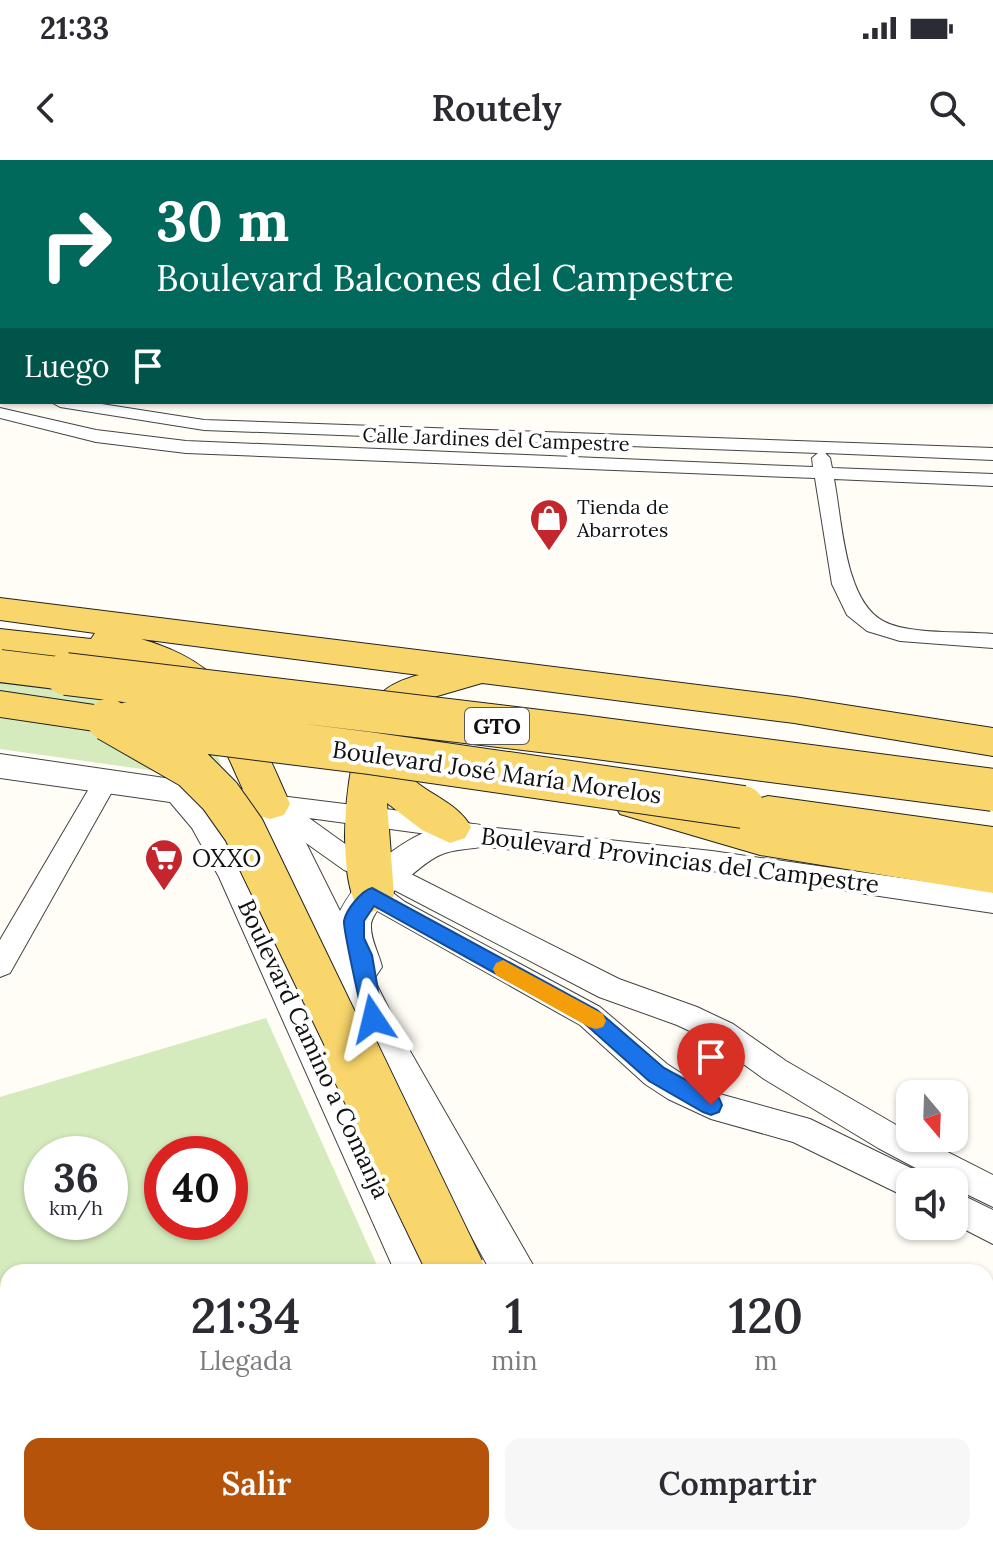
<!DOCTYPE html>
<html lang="es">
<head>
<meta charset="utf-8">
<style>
	:root { --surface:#fff; --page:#f7f7f7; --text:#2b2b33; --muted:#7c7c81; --accent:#b45309 }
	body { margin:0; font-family:Lora,serif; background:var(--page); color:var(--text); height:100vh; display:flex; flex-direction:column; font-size:30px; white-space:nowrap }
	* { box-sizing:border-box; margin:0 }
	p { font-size:26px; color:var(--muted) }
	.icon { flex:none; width:44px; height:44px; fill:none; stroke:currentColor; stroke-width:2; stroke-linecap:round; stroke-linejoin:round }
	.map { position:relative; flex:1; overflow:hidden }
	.panel { position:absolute; left:0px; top:1104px; width:994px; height:282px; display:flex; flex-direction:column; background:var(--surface); border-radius:24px 24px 0 0; box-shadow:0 2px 6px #0004 }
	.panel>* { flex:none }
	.guide { position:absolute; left:0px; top:0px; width:994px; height:244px; box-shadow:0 2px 6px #0004; background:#00695c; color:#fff; overflow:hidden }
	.needle { width:52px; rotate:161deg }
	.fabs { position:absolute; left:896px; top:920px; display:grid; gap:16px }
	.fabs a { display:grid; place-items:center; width:72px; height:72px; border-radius:16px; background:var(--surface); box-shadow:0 2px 6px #0004; font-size:40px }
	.speed { position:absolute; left:24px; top:976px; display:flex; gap:16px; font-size:40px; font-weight:700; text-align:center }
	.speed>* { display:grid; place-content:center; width:104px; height:104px; border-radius:50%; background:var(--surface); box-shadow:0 2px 6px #0004; line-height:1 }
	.speed small { font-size:20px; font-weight:400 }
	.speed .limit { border:12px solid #d22; background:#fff; color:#111 }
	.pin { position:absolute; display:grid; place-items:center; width:68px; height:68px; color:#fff; margin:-82px -34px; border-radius:50% 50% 50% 0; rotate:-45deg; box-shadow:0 0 8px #0007 }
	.pin .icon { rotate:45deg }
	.me { position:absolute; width:88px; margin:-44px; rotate:350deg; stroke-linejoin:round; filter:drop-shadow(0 0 6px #0008) }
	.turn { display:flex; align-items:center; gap:28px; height:168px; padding:0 24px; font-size:36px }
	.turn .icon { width:104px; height:104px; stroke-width:2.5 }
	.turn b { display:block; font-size:56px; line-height:68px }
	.then { display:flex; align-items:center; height:76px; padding:0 24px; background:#0003; gap:16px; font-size:30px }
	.eta { display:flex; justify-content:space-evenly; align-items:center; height:136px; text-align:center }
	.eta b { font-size:48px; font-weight:600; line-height:56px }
	.primary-button { display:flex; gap:16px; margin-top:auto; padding:16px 24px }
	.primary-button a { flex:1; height:92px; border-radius:16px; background:var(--accent); color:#fff; font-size:32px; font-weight:600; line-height:92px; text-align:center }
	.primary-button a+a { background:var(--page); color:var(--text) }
	.status { display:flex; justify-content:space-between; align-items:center; height:56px; padding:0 40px; background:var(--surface); direction:ltr }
	.status svg { height:22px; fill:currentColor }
	header { display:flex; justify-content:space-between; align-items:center; height:104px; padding:0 24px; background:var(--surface); font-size:36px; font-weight:600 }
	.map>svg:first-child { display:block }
</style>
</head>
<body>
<div class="status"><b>21:33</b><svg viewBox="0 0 49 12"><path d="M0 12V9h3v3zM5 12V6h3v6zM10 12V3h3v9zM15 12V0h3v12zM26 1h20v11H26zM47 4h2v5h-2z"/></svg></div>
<header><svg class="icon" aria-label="back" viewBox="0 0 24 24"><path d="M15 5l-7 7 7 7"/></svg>Routely<svg class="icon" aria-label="search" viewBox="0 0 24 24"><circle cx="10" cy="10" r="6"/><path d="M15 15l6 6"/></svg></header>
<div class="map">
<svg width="993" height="1385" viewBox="0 0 993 1385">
	<rect width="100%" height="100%" fill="#fffdf5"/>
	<!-- green -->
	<path fill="#d5ebbd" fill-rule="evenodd" d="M0 0H675L677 2H2V67Z
		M0 487 153 507C171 531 225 587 222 616L212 619 0 589Z
		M266 858 380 1112H8V1378H499L502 1385H0V937ZM42 994H110V1062H42ZM162 994H230V1062H162Z"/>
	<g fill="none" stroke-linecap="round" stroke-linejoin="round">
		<defs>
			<path id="minor" d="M0 120 2 121V134L0 133Z
				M993 181V192H992V181Z
				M992 217H993V227H992Z
				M0 219H2V229H0Z
				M51 242H89L204 260 993 288V300L825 293 830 298 832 308 993 314V326L834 319C842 359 844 440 883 461 908 475 963 471 993 474V488L900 481 867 471 847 455 832 424 815 318 186 293 96 282 0 258V248L96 270 186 281 813 307 812 298 818 293 204 270 60 247Z
				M106 612 115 615 118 621 10 813 0 817V780L97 615Z
				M272 635 450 657 477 666 712 691 993 731V753L712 711 477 686 449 677 309 658 362 696 399 708 619 819 697 847 733 864 786 901 910 973V978H920L993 1015V1047L954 1028V1022H942L878 988 764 919 713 882 677 865 599 837 377 721 405 742 600 847 667 904 690 919 716 933 810 959 921 1013 925 1022H910V1039L793 982 711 959 668 939 645 924 580 865 363 743 350 722 355 714 344 710 261 651 257 644 261 637Z
				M954 1031 993 1050V1084L954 1064Z
				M387 1378H448L445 1385H384Z"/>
			<path id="tertiary" d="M0 594 282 635 340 751C365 703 432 649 489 667L494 676 489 685C473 690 455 688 440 695 423 702 372 747 371 765 370 779 379 793 382 807L374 819 410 891 537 1112H491L382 915 259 655 214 648 253 717 439 1112H395L219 717 192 668 170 642 0 618Z
				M520 1378H571L574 1385H523Z
				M627 1378H677L680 1385H630Z"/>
			<path id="primary" d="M0 438 794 537 993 568V596L794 563 482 523 427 539 403 557C376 630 449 626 471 667L465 678 450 683 422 670 387 643 394 735 387 747 372 752 357 747C334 703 346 578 377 538 387 525 404 519 419 515L141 479C234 505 254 563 290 644L284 655 270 659 256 655C221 592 217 538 144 506L135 508 0 493V469L91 479 95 473 0 460Z
				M0 531 108 547 121 550 127 560 121 570 108 573 0 557Z
				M634 628 753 661 748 651 754 640 768 636 993 667V699H989H993V733L760 695 620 654 614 643 620 632Z
				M553 1378H615L618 1385H556Z"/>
		</defs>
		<!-- minor casing -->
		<use href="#minor" stroke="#444" stroke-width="2"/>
		<!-- tertiary casing -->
		<use href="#tertiary" stroke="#444" stroke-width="2"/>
		<!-- primary casing -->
		<use href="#primary" stroke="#222" stroke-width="2"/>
		<!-- minor -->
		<use href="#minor" fill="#fff" fill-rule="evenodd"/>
		<!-- tertiary -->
		<use href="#tertiary" fill="#fff" fill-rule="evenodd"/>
		<!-- primary -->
		<use href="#primary" fill="#f9d66b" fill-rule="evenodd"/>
		<defs>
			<path id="primary-bridge-far2" d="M0 506 82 516"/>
			<path id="primary-bridge-far1" d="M66 514 581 576 993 630
				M108 560 192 608 220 636 244 670 352 894
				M129 563 369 593 743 647"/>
			<path id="primary-bridge" d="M351 892 457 1112"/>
		</defs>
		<!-- primary-bridge-far2 casing -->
		<use href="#primary-bridge-far2" stroke="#222" stroke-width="34" stroke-linecap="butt"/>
		<!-- primary-bridge-far1 casing -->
		<use href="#primary-bridge-far1" stroke="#222" stroke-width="44" stroke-linecap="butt"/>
		<!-- primary-bridge casing -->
		<use href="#primary-bridge" stroke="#222" stroke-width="57" stroke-linecap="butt"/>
		<!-- primary-bridge-far2 -->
		<use href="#primary-bridge-far2" stroke="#f9d66b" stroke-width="32"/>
		<!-- primary-bridge-far1 -->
		<use href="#primary-bridge-far1" stroke="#f9d66b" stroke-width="42"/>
		<!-- primary-bridge -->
		<use href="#primary-bridge" stroke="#f9d66b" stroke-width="55"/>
	</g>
	<!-- route -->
	<path fill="#1a73e8" stroke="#114b97" stroke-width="2" d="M372 728 597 850 664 908 719 938 722 945 719 952 711 955 703 952 649 921 583 862 374 746 364 761V778L372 795 383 859 380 865 373 868 366 865C362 857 343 767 344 761 346 750 361 731 372 728Z"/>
	<!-- slow -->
	<path fill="#f59e0b" d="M503 800 603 854 606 861 603 867 596 869 589 867 496 815 493 809 496 803Z"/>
	<!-- icons -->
	<defs>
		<symbol id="shop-pin" viewBox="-11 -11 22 30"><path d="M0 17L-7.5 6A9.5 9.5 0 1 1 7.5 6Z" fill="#c4262e" stroke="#fff"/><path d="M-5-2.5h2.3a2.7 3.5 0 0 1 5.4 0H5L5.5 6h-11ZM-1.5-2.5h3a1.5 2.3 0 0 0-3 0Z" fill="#fff"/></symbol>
		<symbol id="supermarket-pin" viewBox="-11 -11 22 30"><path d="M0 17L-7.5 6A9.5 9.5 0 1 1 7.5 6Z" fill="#c4262e" stroke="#fff"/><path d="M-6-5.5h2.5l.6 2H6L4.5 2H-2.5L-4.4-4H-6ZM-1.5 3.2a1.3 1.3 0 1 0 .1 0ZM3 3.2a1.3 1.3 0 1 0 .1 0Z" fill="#fff"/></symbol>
	</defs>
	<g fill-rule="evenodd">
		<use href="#shop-pin" x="527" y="336" width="44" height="60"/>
		<use href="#supermarket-pin" x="142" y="676" width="44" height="60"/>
	</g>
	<g text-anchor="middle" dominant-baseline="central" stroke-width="8" stroke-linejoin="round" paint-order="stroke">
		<!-- far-street labels -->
		<g font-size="20" fill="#111" stroke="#fff">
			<text transform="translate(496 279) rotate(2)">Calle Jardines del Campestre</text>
		</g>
		<!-- far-poi labels -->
		<g font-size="20" fill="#111" stroke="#fff" text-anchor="start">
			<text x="577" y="346">Tienda de<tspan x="577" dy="23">Abarrotes</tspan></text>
		</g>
		<!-- shield labels -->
		<rect fill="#fff" stroke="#585858" stroke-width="2" x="465" y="548" width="64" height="36" rx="6"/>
		<g font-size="22" font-weight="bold" fill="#111">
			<text x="497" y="566">GTO</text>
		</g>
		<!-- street labels -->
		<g font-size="24" fill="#111" stroke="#fff">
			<text transform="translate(497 612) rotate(8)">Boulevard José María Morelos</text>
			<text transform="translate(680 700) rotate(7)">Boulevard Provincias del Campestre</text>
			<text transform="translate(314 889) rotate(65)">Boulevard Camino a Comanja</text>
		</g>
		<!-- poi labels -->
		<g font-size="24" fill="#111" stroke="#fff" text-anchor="start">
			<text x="192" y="698">OXXO</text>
		</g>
	</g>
</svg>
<div class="fabs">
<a><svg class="needle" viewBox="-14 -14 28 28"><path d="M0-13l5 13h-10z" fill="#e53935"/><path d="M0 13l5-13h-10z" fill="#7c7c81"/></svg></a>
<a><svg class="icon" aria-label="sound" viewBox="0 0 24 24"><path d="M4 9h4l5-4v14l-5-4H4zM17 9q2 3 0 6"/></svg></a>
</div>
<div class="speed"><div>36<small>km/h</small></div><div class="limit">40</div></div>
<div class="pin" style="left:711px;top:945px;background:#d93025"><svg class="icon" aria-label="arrive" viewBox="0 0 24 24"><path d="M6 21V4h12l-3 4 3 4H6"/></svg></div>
<svg class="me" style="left:373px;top:859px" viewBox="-20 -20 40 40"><path d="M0-17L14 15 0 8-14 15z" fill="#1a73e8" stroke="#fff" stroke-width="4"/></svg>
<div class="guide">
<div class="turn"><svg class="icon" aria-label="right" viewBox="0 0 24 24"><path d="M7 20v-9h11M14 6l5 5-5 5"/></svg><div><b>30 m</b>Boulevard Balcones del Campestre</div></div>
<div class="then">Luego<svg class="icon" aria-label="arrive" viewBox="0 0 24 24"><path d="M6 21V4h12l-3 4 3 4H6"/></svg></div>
</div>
<section class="panel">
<div class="eta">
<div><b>21:34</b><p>Llegada</p></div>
<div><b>1</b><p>min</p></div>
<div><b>120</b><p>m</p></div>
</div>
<div class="primary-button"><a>Salir</a><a>Compartir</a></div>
</section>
</div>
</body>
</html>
